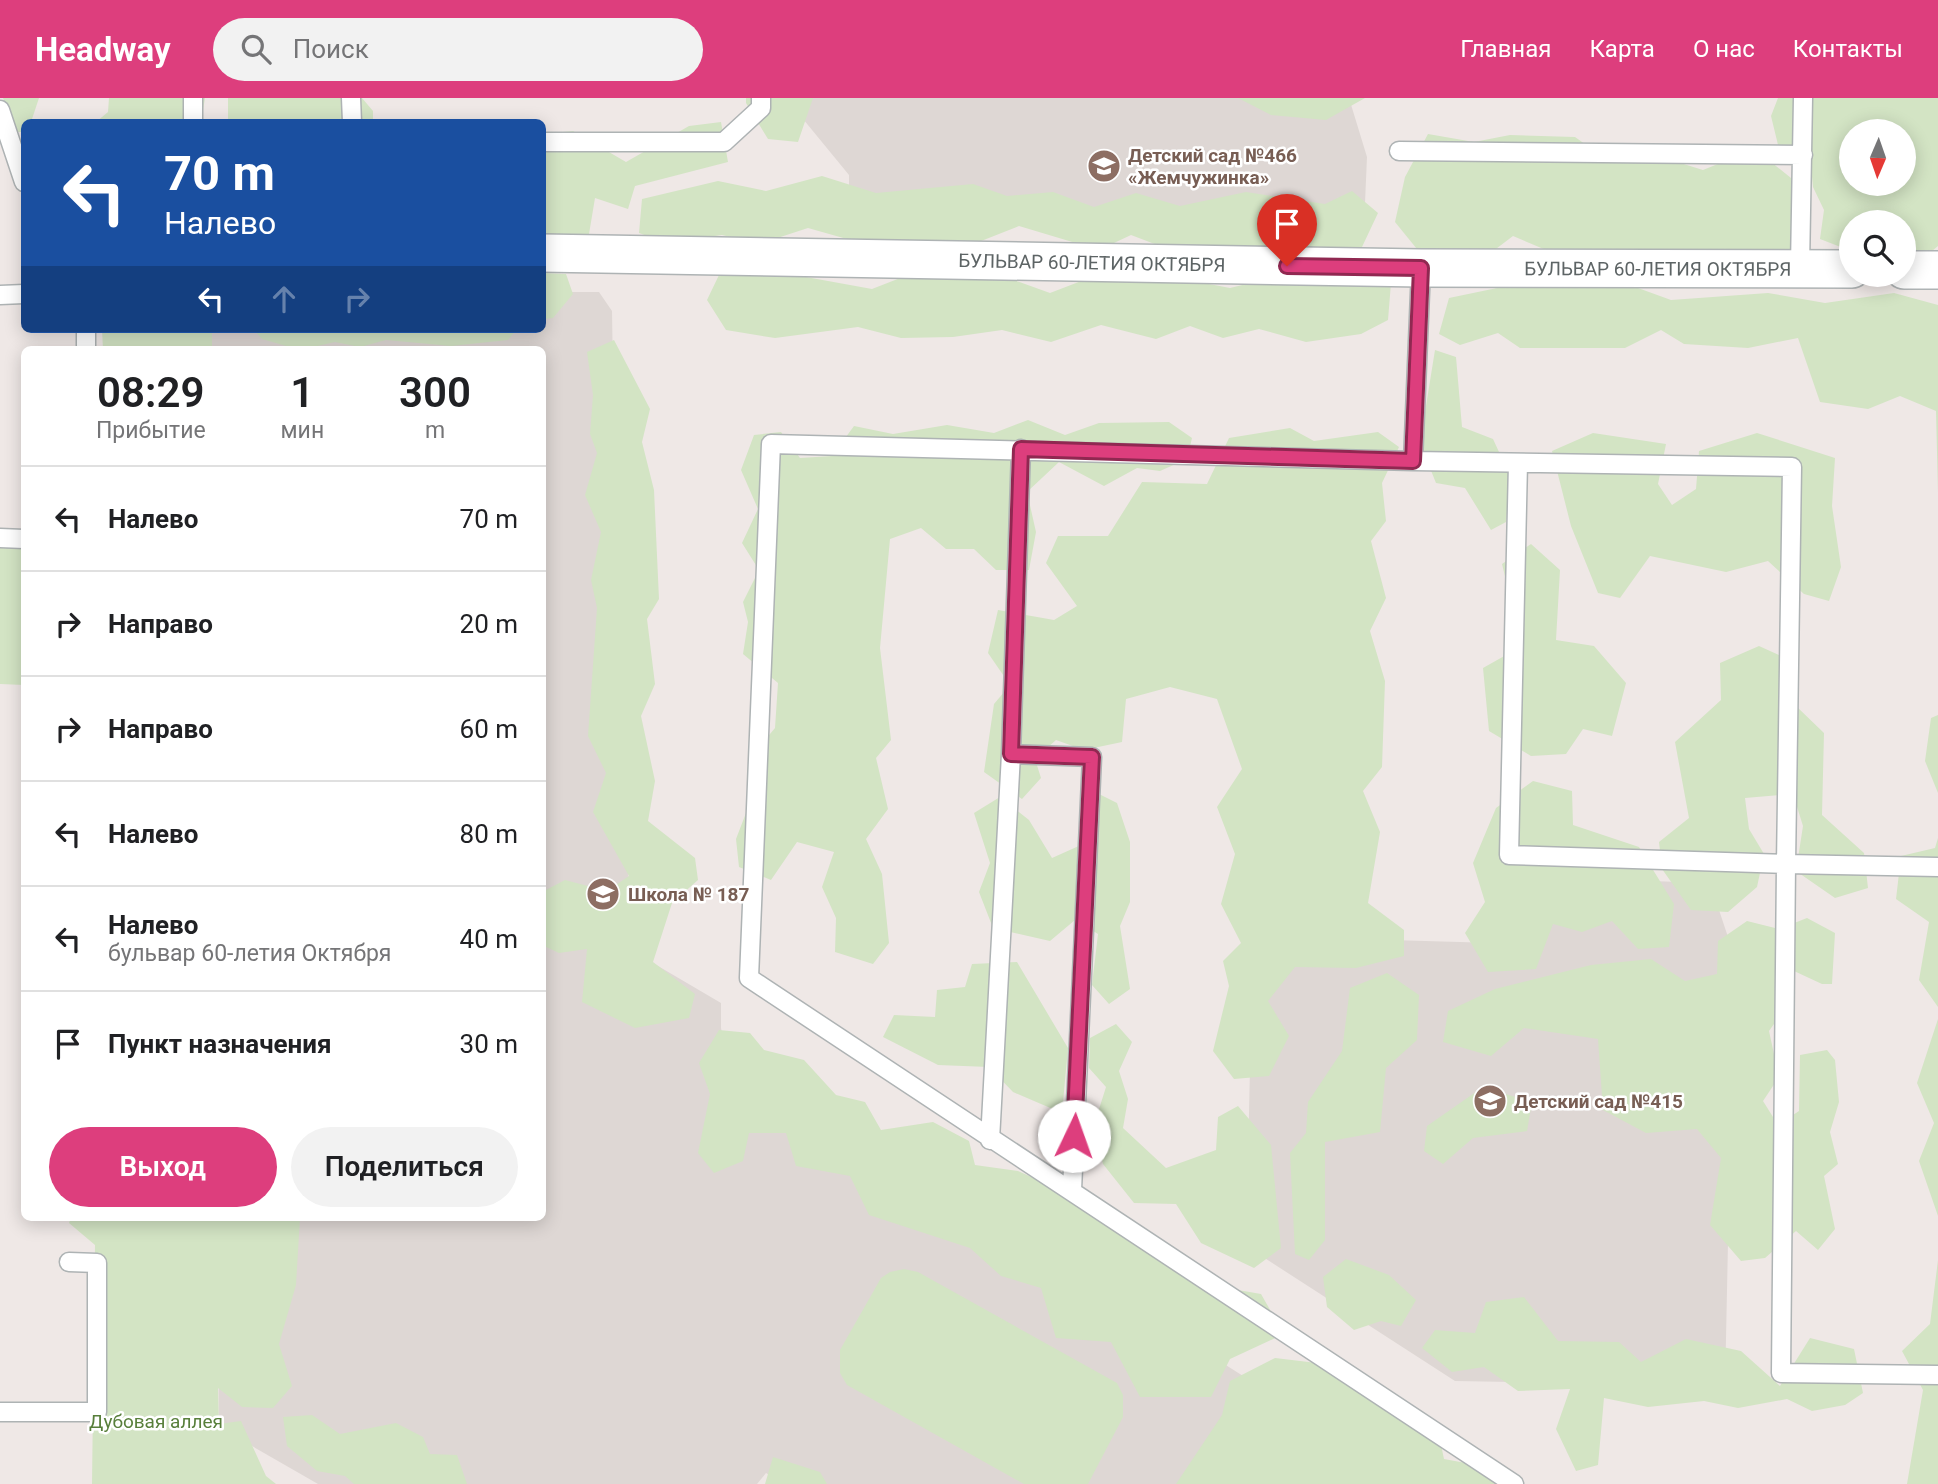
<!DOCTYPE html>
<html lang="ru">
<head>
<meta charset="utf-8">
<style>
	:root { --surface:#fff; --page:#f2f2f2; --text:#202124; --muted:#757577; --line:#e0e0e0; --accent:#dd3e7d }
	body { margin:0; font-family:Roboto,sans-serif; background:var(--page); color:var(--text); height:100vh; display:flex; flex-direction:column; font-size:26px; white-space:nowrap }
	* { box-sizing:border-box; margin:0 }
	p { font-size:23px; color:var(--muted) }
	.icon { flex:none; width:38px; height:38px; fill:none; stroke:currentColor; stroke-width:2; stroke-linecap:round; stroke-linejoin:round }
	.map { position:relative; flex:1; overflow:hidden }
	.sheet { position:absolute; left:21px; top:248px; width:525px; height:875px; display:flex; flex-direction:column; background:var(--surface); border-radius:10px; box-shadow:0 4px 18px #0003 }
	.sheet>* { flex:none }
	.hud { position:absolute; left:21px; top:21px; width:525px; height:214px; border-radius:10px; box-shadow:0 4px 18px #0003; background:#1a4fa0; color:#fff; overflow:hidden }
	.needle { width:46px; rotate:182deg }
	.controls { position:absolute; left:1839px; top:21px; display:grid; gap:14px }
	.controls a { display:grid; place-items:center; width:77px; height:77px; border-radius:50%; background:var(--surface); box-shadow:0 4px 18px #0003; font-size:35px }
	.pin { position:absolute; display:grid; place-items:center; width:60px; height:60px; color:#fff; margin:-72px -30px; border-radius:50% 50% 50% 0; rotate:-45deg; box-shadow:0 0 7px #0007 }
	.pin .icon { rotate:45deg }
	.me { position:absolute; width:77px; margin:-38px; rotate:3deg; stroke-linejoin:round; filter:drop-shadow(0 0 5px #0008) }
	.turn { display:flex; align-items:center; gap:24px; height:147px; padding:0 28px; font-size:32px }
	.turn .icon { width:91px; height:91px; stroke-width:2.5 }
	.turn b { display:block; font-size:49px; line-height:60px }
	.lanes { display:flex; align-items:center; height:66px; padding:0 28px; background:#0003; justify-content:center; gap:35px; direction:ltr }
	.lanes .off { opacity:.35 }
	.eta { display:flex; justify-content:space-evenly; align-items:center; height:119px; text-align:center }
	.eta b { font-size:42px; font-weight:600; line-height:49px }
	.cta { display:flex; gap:14px; margin-top:auto; padding:14px 28px }
	.cta a { flex:1; height:80px; border-radius:42px; background:var(--accent); color:#fff; font-size:28px; font-weight:600; line-height:80px; text-align:center }
	.cta a+a { background:var(--page); color:var(--text) }
	ul { padding:0; list-style:none }
	li { display:flex; align-items:center; gap:21px; height:105px; padding:0 28px; border-top:2px solid var(--line) }
	li div { flex:1 }
	li b { display:block; font-size:26px }
	li em { font-style:normal }
	header { display:flex; align-items:center; gap:42px; box-sizing:border-box; height:98px; padding:0 35px; background:var(--accent); color:#fff }
	header strong { font-size:33px }
	nav { display:flex; gap:38px; margin-inline-start:auto; font-size:24px }
	.search { width:490px; height:63px; background:var(--page); display:flex; align-items:center; gap:18px; box-sizing:border-box; padding:0 24px; border-radius:38px; color:var(--muted); font-size:26px }
	.map>svg:first-child { display:block }
</style>
</head>
<body>
<header>
<strong>Headway</strong>
<div class="search"><svg class="icon" aria-label="search" viewBox="0 0 24 24"><circle cx="10" cy="10" r="6"/><path d="M15 15l6 6"/></svg>Поиск</div>
<nav><a>Главная</a><a>Карта</a><a>О нас</a><a>Контакты</a></nav>
</header>
<div class="map">
<svg width="1938" height="1386" viewBox="0 0 1938 1386">
	<rect width="100%" height="100%" fill="#efe8e6"/>
	<!-- education -->
	<path fill="#ded7d4" d="M795 0H1349L1367 59 1364 128 849 115V77L794 10Z
		M543 194H599L612 213 620 723 641 858 721 905V930L725 949 1262 1290 1212 1386H784L766 1375 757 1386H318L219 1329 217 1120H542V252H187V231H542Z
		M1499 778 1710 785 1734 857 1725 1288 1455 1283 1246 1148 1253 838 1494 845Z"/>
	<!-- green -->
	<path fill="#d3e4c4" fill-rule="evenodd" d="M3 0H39L31 24H24V34H16Z
		M109 0H205L201 24H96L108 14Z
		M228 0H362L373 13V24H226L228 21Z
		M746 0H813L798 44 768 41 746 5Z
		M1238 0H1365L1326 22 1271 17Z
		M1778 0H1938V148L1932 153 1904 159V124H1852L1851 153 1820 141 1824 112 1813 89 1811 68 1779 51 1771 18ZM1852 33H1904V86H1852Z
		M721 24 728 64 635 88 628 111 595 100 589 136 549 152 543 151V36L573 33 626 64 689 28Z
		M1428 36 1474 44 1510 37 1575 39 1606 61 1661 59 1703 72 1755 51 1791 80 1797 147 1767 163 1700 166 1663 152 1636 163 1565 160 1513 138 1484 160 1421 156 1395 124 1405 79Z
		M822 78 876 95 973 86 1007 98 1053 94 1094 109 1136 95 1180 108 1246 94 1325 106 1352 93 1378 115 1362 149 1287 163 1228 147 1181 156 1131 137 1099 152 1019 128 971 147 861 145 808 130 759 146 722 137 667 145 639 135 642 101 718 83 766 93Z
		M773 173 872 191 913 175H995L1050 195 1097 177 1157 176 1230 190 1287 176 1391 185 1388 222 1361 236 1306 244 1259 231 1223 240 1190 228 1156 241 1101 227 1051 244 1002 232 953 239 901 240 858 229 775 240 726 232 707 202 719 177Z
		M543 175 566 176 573 196 553 220 543 221Z
		M1616 182 1671 202 1768 195 1825 205 1894 195 1938 207V395L1936 313 1900 298 1868 311 1820 304 1798 240 1748 250 1684 246 1661 232 1625 250H1520L1498 235 1460 247 1439 236 1449 200 1497 190Z
		M102 231H212V252H103Z
		M253 231H517L508 242 451 248 386 242 360 249 335 244 300 252 262 241Z
		M614 242 650 311 642 344 654 392 659 501 647 521 655 586 641 618 655 683 648 723 695 760 698 782 672 805 653 864 695 896 689 920 635 930 582 904 587 851 559 855 542 847 544 793 565 782 607 793 629 778 593 714 606 675 588 638 597 510 591 482 601 434 585 397 597 355 590 336 593 297 587 254Z
		M1435 252 1456 259 1462 329 1493 341 1511 380 1506 424 1491 432 1465 390 1436 385 1420 345Z
		M1028 322 1065 337 1099 325 1169 324 1192 340 1187 361 1160 373 1137 370 1104 388 1059 364 1027 394 1036 434 1029 472H996L974 451H946L921 430 890 441 880 550 891 642 876 660 888 711 866 741 882 776 889 845 873 866 835 854 836 820 822 789 834 754 797 744 771 782 739 769 736 741 751 702 749 661 775 630 778 585 743 556 748 524 743 504 759 472 742 445 758 411 741 372 754 337 781 334 800 360 832 358 854 328 893 336 947 327 994 335Z
		M1290 330 1314 343 1378 334 1399 349 1382 385 1386 423 1371 443 1386 500 1370 533 1385 583 1382 669 1363 693 1380 734 1368 805 1404 832V858L1356 870 1295 869 1268 903 1289 938 1269 978 1234 981 1213 953 1229 888 1223 863 1241 845 1221 806 1235 756 1217 709 1242 671 1217 601 1170 589 1126 601 1122 644 1084 652 1056 642 1035 661 1041 680 1022 701 984 674 994 606 1010 587 988 555 998 512 1054 522 1077 508 1046 465 1058 438H1108L1142 384 1207 386 1229 340Z
		M1593 335 1666 346 1658 386 1672 407 1696 391 1699 353 1757 335 1835 360 1832 408 1841 469 1829 503 1804 496 1768 463 1726 474 1650 458 1620 500 1598 495 1571 428 1552 353Z
		M0 432H24V587L0 586Z
		M1531 446 1560 472 1556 542 1594 548 1626 585 1612 638 1583 631 1566 656 1531 658 1489 633 1483 570 1522 548 1502 466Z
		M1759 548 1799 566 1796 608 1824 635 1822 717 1864 755 1868 790 1835 800 1796 773 1803 728 1793 696 1745 700 1749 731 1764 756 1757 789 1728 814 1691 812 1662 771 1659 744 1689 720 1675 644 1721 602 1720 565Z
		M1938 617V695L1925 663 1931 620Z
		M1533 683 1572 693 1573 727 1639 749 1674 806 1669 849 1638 851 1612 823 1582 834 1553 826 1536 871 1488 874 1465 835 1485 804 1473 765 1496 710Z
		M1099 696 1117 705 1130 744V804L1120 828 1130 891 1109 906 1092 887 1098 836 1075 822 1050 843 993 830 979 794 990 765 974 715 1000 699 1029 722 1052 760 1081 747 1080 712Z
		M1938 740V909L1919 882 1929 824 1896 801 1901 758 1935 750Z
		M1807 820 1835 835 1832 886H1822L1794 873 1789 905 1769 933 1779 979 1763 1003 1778 1027 1799 1013 1800 957 1827 952 1835 962 1839 1004 1830 1034 1838 1066 1824 1078 1835 1131 1818 1152 1796 1133 1765 1160 1741 1163 1710 1127 1721 1060 1697 1031 1646 1035 1603 1012 1598 941 1524 930 1491 958 1443 944 1448 913 1495 891 1591 867 1651 861 1685 883 1717 876 1718 843 1747 823 1779 831Z
		M1017 864 1068 950 1062 1015 1013 994 989 969 938 967 883 939 894 917 935 919 937 892 965 889 972 866Z
		M1387 875 1419 897 1417 942 1386 970 1380 1034 1325 1044V1142L1309 1162 1295 1156 1290 1055 1306 1035 1308 1004 1342 953 1350 890Z
		M1938 921V1118L1919 1063 1934 1025 1917 985Z
		M1116 926 1132 944 1119 973 1128 1001 1123 1030 1166 1070 1216 1052 1218 1019 1238 1008 1271 1047 1281 1150 1254 1170 1201 1145 1176 1106 1134 1105 1103 1066 1094 1027 1106 989 1089 970 1090 940Z
		M719 932 750 935 764 952 804 962 836 997 865 1004 881 1032 933 1024 969 1043 975 1067 1018 1073 1056 1090 1209 1187 1261 1196 1284 1236 1230 1261 1211 1299H1140L1111 1244 1056 1240 1041 1190 1001 1178 970 1150 869 1117 850 1078 796 1068 786 1035H749L743 1063 714 1075 698 1055 710 996 699 965Z
		M1483 989 1532 1004 1527 1033 1473 1040 1443 1066 1424 1053 1427 1028Z
		M71 1120H300L296 1187 279 1246 292 1288 273 1310 242 1309 218 1290 219 1326 241 1323 266 1378 276 1386H92L95 1147 69 1125Z
		M1346 1161 1389 1177 1416 1202 1401 1228 1381 1223 1354 1232 1327 1209 1323 1179Z
		M1938 1162V1386H1907L1923 1292 1902 1253 1930 1226Z
		M904 1171 918 1174 1117 1285 1123 1297V1319L1088 1386H1024L847 1287 840 1275V1252L881 1180 890 1174Z
		M1524 1199 1558 1243 1619 1244 1641 1264 1686 1241 1741 1253 1780 1288 1810 1240 1854 1251 1863 1295 1845 1307 1812 1313 1787 1301 1738 1310 1704 1303 1648 1309 1604 1300 1598 1367 1576 1373 1556 1331 1570 1291 1518 1293 1484 1269 1452 1274 1422 1250 1435 1232 1475 1235 1486 1204Z
		M1275 1260 1342 1268 1437 1328 1444 1361 1498 1371 1519 1386H1176L1222 1317 1230 1283Z
		M312 1317 340 1336 396 1325 423 1339 430 1356 457 1357 467 1386H354L345 1378 317 1373 287 1348 283 1319Z
		M773 1359 820 1374 827 1386H765Z"/>
	<g fill="none" stroke-linecap="round" stroke-linejoin="round">
		<defs>
			<path id="service" d="M351 0 352 24
				M0 12 24 84
				M193 24V0
				M542 44H724L761 10V0
				M1399 53 1803 57
				M1800 169 1803 0
				M1421 170 1413 363 771 346 749 880C1003 1050 1259 1217 1514 1386
				M0 197 24 196
				M86 252V231
				M1413 363 1792 369 1786 766 1509 757 1518 365
				M0 440 24 441
				M1011 656 1092 659 1072 1092
				M1938 769 1786 766 1781 1275 1938 1277
				M990 1042 1011 656 1021 351
				M0 1314H97V1165L69 1164"/>
			<g id="minor">
				<path id="s1" d="M542 155 1421 170 1852 171"/>
				<path d="M1904 172H1938"/>
			</g>
		</defs>
		<!-- service casing -->
		<use href="#service" stroke="#aeb3b4" stroke-width="21"/>
		<!-- minor casing -->
		<use href="#minor" stroke="#aeb3b4" stroke-width="40"/>
		<!-- service -->
		<use href="#service" stroke="#fff" stroke-width="18"/>
		<!-- minor -->
		<use href="#minor" stroke="#fff" stroke-width="37"/>
	</g>
	<g fill="none" stroke-linecap="round" stroke-linejoin="round">
		<defs>
			<path id="route" d="M1074 1038 1092 659 1011 656 1021 351 1413 363 1421 170 1287 168"/>
		</defs>
		<!-- route casing -->
		<use href="#route" stroke="#902851" stroke-width="18"/>
		<!-- route -->
		<use href="#route" stroke="#dd3e7d" stroke-width="12"/>
	</g>
	<!-- icons -->
	<defs>
		<symbol id="school-disc" viewBox="-11 -11 22 22"><circle r="9.5" fill="#8d6e63" stroke="#fff"/><path d="M0-5L7-2L0 1L-7-2ZM-4 1L0 2.5L4 1V4Q0 6-4 4Z" fill="#fff"/></symbol>
	</defs>
	<g fill-rule="evenodd">
		<use href="#school-disc" x="1085" y="49" width="38" height="38"/>
		<use href="#school-disc" x="584" y="777" width="38" height="38"/>
		<use href="#school-disc" x="1471" y="984" width="38" height="38"/>
	</g>
	<g text-anchor="middle" dominant-baseline="central" stroke-width="5" stroke-linejoin="round" paint-order="stroke">
		<!-- education labels -->
		<g font-size="19" font-weight="bold" fill="#785e54" stroke="#fff" text-anchor="start">
			<text x="1128" y="57">Детский сад №466<tspan x="1128" dy="22">«Жемчужинка»</tspan></text>
			<text x="628" y="796">Школа № 187</text>
			<text x="1514" y="1003">Детский сад №415</text>
		</g>
		<!-- street labels -->
		<g font-size="19" fill="#5d6465" stroke="#fff">
			<text stroke="none"><textPath href="#s1" startOffset="550">БУЛЬВАР 60-ЛЕТИЯ ОКТЯБРЯ</textPath></text>
			<text stroke="none"><textPath href="#s1" startOffset="1116">БУЛЬВАР 60-ЛЕТИЯ ОКТЯБРЯ</textPath></text>
		</g>
		<!-- park labels -->
		<g font-size="19" fill="#587f3b" stroke="#fff">
			<text x="156" y="1323">Дубовая аллея</text>
		</g>
	</g>
</svg>
<div class="controls">
<a><svg class="needle" viewBox="-14 -14 28 28"><path d="M0-13l5 13h-10z" fill="#e53935"/><path d="M0 13l5-13h-10z" fill="#757577"/></svg></a>
<a><svg class="icon" aria-label="search" viewBox="0 0 24 24"><circle cx="10" cy="10" r="6"/><path d="M15 15l6 6"/></svg></a>
</div>
<div class="pin" style="left:1287px;top:168px;background:#d93025"><svg class="icon" aria-label="arrive" viewBox="0 0 24 24"><path d="M6 21V4h12l-3 4 3 4H6"/></svg></div>
<svg class="me" style="left:1074px;top:1038px" viewBox="-20 -20 40 40"><circle r="19" fill="#fff"/><path d="M0-13L10 11 0 6-10 11z" fill="#dd3e7d"/></svg>
<div class="hud">
<div class="turn"><svg class="icon" aria-label="left" viewBox="0 0 24 24"><path d="M17 20v-9H6M10 6l-5 5 5 5"/></svg><div><b>70 m</b>Налево</div></div>
<div class="lanes"><svg class="icon" aria-label="left" viewBox="0 0 24 24"><path d="M17 20v-9H6M10 6l-5 5 5 5"/></svg><svg class="icon off" aria-label="ahead" viewBox="0 0 24 24"><path d="M12 20V5M6 11l6-6 6 6"/></svg><svg class="icon off" aria-label="right" viewBox="0 0 24 24"><path d="M7 20v-9h11M14 6l5 5-5 5"/></svg></div>
</div>
<section class="sheet">
<div class="eta">
<div><b>08:29</b><p>Прибытие</p></div>
<div><b>1</b><p>мин</p></div>
<div><b>300</b><p>m</p></div>
</div>
<ul>
<li><svg class="icon" aria-label="left" viewBox="0 0 24 24"><path d="M17 20v-9H6M10 6l-5 5 5 5"/></svg><div><b>Налево</b></div><em>70 m</em></li>
<li><svg class="icon" aria-label="right" viewBox="0 0 24 24"><path d="M7 20v-9h11M14 6l5 5-5 5"/></svg><div><b>Направо</b></div><em>20 m</em></li>
<li><svg class="icon" aria-label="right" viewBox="0 0 24 24"><path d="M7 20v-9h11M14 6l5 5-5 5"/></svg><div><b>Направо</b></div><em>60 m</em></li>
<li><svg class="icon" aria-label="left" viewBox="0 0 24 24"><path d="M17 20v-9H6M10 6l-5 5 5 5"/></svg><div><b>Налево</b></div><em>80 m</em></li>
<li><svg class="icon" aria-label="left" viewBox="0 0 24 24"><path d="M17 20v-9H6M10 6l-5 5 5 5"/></svg><div><b>Налево</b><p>бульвар 60-летия Октября</p></div><em>40 m</em></li>
<li><svg class="icon" aria-label="arrive" viewBox="0 0 24 24"><path d="M6 21V4h12l-3 4 3 4H6"/></svg><div><b>Пункт назначения</b></div><em>30 m</em></li>
</ul>
<div class="cta"><a>Выход</a><a>Поделиться</a></div>
</section>
</div>
</body>
</html>
